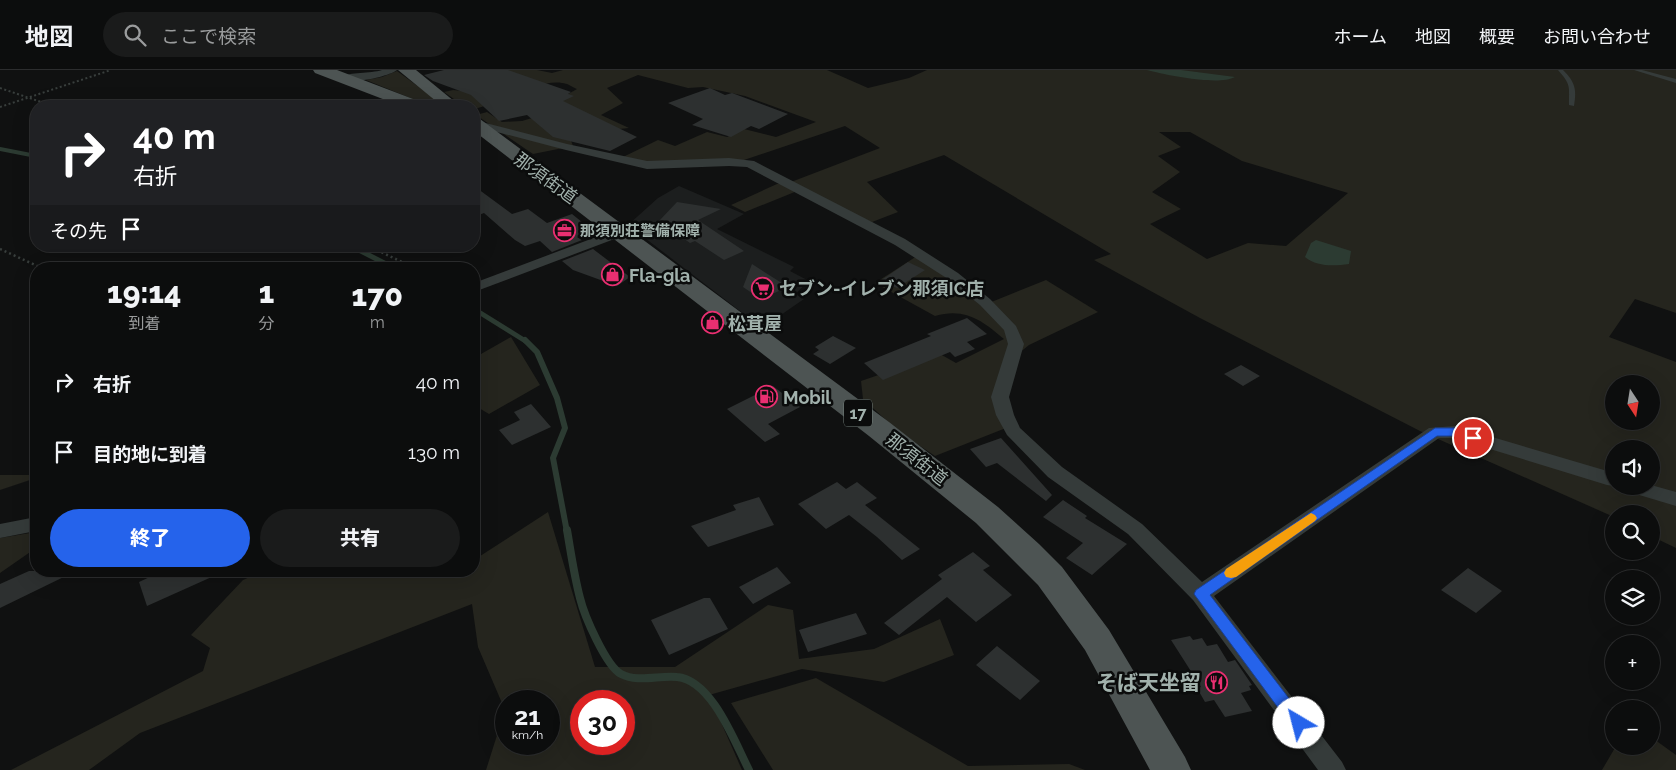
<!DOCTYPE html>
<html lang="ja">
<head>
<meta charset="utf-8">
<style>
	:root { --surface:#0c0d0d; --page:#1a1b1b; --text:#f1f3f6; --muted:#9a9c9d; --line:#2c2d2e; --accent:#2563eb }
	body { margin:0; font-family:Raleway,"Noto Sans JP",sans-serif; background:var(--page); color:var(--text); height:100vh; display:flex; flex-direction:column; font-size:19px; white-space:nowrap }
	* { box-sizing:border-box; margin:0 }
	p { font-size:16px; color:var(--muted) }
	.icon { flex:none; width:28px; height:28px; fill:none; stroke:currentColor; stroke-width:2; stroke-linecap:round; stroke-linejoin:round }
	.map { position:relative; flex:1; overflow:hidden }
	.panel { position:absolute; left:30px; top:192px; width:450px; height:315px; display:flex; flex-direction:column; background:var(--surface); border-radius:20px; box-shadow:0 5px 20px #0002,0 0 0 1px var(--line) }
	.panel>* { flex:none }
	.top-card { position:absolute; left:30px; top:30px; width:450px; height:152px; border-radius:20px; box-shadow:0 5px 20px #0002,0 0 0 1px var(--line); background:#202124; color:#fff; overflow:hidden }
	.needle { width:32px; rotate:168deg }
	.fabs { position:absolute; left:1605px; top:305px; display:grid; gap:10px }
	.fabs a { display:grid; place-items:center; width:55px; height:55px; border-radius:50%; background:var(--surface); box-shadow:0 5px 20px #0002,0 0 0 1px var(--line); font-size:25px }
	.speed { position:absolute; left:495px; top:620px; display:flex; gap:10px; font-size:25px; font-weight:700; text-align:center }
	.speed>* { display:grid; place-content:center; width:65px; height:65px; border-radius:50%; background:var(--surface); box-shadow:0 5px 20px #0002,0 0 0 1px var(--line); line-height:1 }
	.speed small { font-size:12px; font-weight:400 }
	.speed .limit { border:8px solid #d22; background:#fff; color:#111 }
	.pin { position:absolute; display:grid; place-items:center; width:42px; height:42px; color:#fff; margin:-21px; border:2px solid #fff; border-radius:50%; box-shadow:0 1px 5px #0007 }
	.me { position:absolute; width:55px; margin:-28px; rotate:323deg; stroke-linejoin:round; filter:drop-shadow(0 0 4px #0008) }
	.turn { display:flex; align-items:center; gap:18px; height:105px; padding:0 20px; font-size:22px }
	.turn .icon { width:65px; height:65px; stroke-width:2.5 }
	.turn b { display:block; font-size:35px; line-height:42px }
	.then { display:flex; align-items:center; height:48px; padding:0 20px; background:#0003; gap:10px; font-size:19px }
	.eta { display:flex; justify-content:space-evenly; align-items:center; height:85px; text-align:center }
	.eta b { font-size:30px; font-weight:800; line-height:35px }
	.cta { display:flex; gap:10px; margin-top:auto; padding:10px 20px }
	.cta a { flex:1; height:58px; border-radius:30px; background:var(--accent); color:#fff; font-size:20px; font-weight:800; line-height:58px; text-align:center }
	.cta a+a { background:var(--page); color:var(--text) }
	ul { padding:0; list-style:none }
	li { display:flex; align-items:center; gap:15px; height:70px; padding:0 20px }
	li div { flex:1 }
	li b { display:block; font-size:19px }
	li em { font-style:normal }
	header { display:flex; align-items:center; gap:30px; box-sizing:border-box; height:70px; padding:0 25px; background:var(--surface); border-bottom:1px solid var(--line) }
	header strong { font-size:24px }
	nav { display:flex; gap:28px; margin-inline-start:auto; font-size:18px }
	.search { width:350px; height:45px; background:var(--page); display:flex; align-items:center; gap:12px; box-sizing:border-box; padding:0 18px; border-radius:28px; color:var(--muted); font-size:19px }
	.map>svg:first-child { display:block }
</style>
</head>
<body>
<header>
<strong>地図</strong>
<div class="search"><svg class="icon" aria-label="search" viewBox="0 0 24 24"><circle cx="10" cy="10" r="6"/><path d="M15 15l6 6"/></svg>ここで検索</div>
<nav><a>ホーム</a><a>地図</a><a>概要</a><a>お問い合わせ</a></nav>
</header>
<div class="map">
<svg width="1676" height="700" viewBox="0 0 1676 700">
	<rect width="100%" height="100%" fill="#101111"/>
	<!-- built -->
	<path fill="#1c1e1e" d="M679 116 744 144 717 159 794 197 790 201 809 211 795 224 804 229 762 258 628 155 658 128Z"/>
	<!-- green -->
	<path fill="#25251e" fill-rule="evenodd" d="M473 0H537L552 3 563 0H827L868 18 909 8 927 0H1676V243L1635 229 1609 267 1676 292V478L1651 466V444H1614V447L1420 361 1200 248 1094 190 1111 184 944 85 867 112 898 142 872 152 852 145 802 119 745 142 731 135 777 114 791 112 880 78 845 56 744 90 649 93 623 87 658 70 675 76 707 62 727 67 744 59 776 67 816 52 745 26 703 17 688 18 638 5 607 18 623 33 601 45 629 58 580 63 570 68 573 76 533 84 476 45 487 42 502 52 522 51 552 42 547 36 577 19C572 17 567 13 562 13 538 9 499 34 474 39V36H464L444 22 453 20 463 21ZM1159 62H1190L1242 91 1348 123 1286 176 1248 173 1207 189 1150 154 1181 139 1152 122 1180 102 1158 86 1181 77ZM1614 314H1651V351H1614ZM1614 379H1651V416H1614Z
		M397 1 445 36H430L366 10 382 7Z
		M917 186 984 235 1046 210 1098 242 1029 275 1013 288 1000 327 1011 356 935 386 898 361 863 329 861 311 940 284 956 293 1004 269C983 251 965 237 935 246L875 213Z
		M511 267 540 315 489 344 474 335V288Z
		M0 405H36V408L0 420Z
		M548 442 595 597H675L768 535 793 540 799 589 874 579 940 549 954 585 884 612 802 599 709 625 742 700H486L505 640 478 577 472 534 140 663 89 700H11L203 601 210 578 191 565 243 510 263 501H474V490ZM506 631H549V674H506ZM624 631V674H581V631Z
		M36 462V478L0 503V468Z
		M816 608 968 696 1069 694 1085 700H773L731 633Z
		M1651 667 1676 685V700H1602L1616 676H1651Z"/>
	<!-- water -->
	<path fill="#2c3b32" d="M1147 0H1181L1235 7C1218 16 1166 5 1147 0Z
		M1316 170 1351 181 1349 194C1334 196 1317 197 1305 187L1311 173Z"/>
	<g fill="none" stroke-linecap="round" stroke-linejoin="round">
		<!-- stream-far3 -->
		<path stroke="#2c3b32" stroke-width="4" d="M0 79 36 86"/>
		<!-- stream-far2 -->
		<path stroke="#2c3b32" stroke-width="5" d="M351 176 396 199
			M474 239 527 272"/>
		<!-- stream-far1 -->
		<path stroke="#2c3b32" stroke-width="6" d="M525 270 537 282 557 328 565 358 553 388 567 462"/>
		<!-- stream -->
		<path stroke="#2c3b32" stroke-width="8" d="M567 460C571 483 574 505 580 528 584 545 606 596 621 604 638 613 659 605 677 607 712 610 735 673 749 700"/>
	</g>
	<!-- building -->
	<path fill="#2d3030" d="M444 0H508L571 22 568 24 574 26 563 31 637 67 610 81 553 67 527 45 499 51 471 25 433 11 424 5Z
		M710 18 725 25 732 23 788 44 759 59 751 56 731 67 692 55 703 49 668 33Z
		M474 116 512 144 528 139 547 153 572 144 593 161 577 167 582 170 552 182 540 171 525 176 515 170 484 143 474 147Z
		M677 132 721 139 698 150 744 181 724 190 695 171 690 173 683 168 680 169 662 157 668 151 660 150Z
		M593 179 630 207 617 216 573 200 562 191Z
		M908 192 925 200 897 218 880 211Z
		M752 194 788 217 761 229 743 217Z
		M967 248 987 264 967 272 975 279 955 287 950 282 883 310 864 293 931 266 927 264Z
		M833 266 856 278 830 294 813 284 819 280 815 277Z
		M1241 295 1260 306 1243 316 1224 304Z
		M773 316 800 337 768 354 780 364 765 372 727 339Z
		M531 334 551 357 512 375 499 360 520 350 514 342Z
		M1001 368 1052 425 1046 431 997 393 986 397 970 379Z
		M837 412 846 419 857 412 877 428 865 435 920 479 902 490 877 467 849 445 826 459 798 434Z
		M759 427 774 455 708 477 691 456 736 440 733 435Z
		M1063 430 1087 446 1085 448 1127 474 1092 505 1066 488 1083 473 1043 447Z
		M973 482 990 496 983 500 1012 525 976 552 947 527 899 565 884 553 942 509 938 505Z
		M777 497 791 513 753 534 739 517Z
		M1468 498 1502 521 1476 543 1441 520Z
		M29 501H76L0 538V514Z
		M152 501H225L147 536 139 512 154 505Z
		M704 528H710L728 559 669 585 651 550Z
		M856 543 867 564 808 582 799 560Z
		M1190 566 1193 570 1202 568 1207 576 1217 574 1228 592 1235 590 1252 615 1249 616 1251 620 1241 623 1252 641 1225 647 1214 630 1205 632 1197 618 1201 617 1171 570Z
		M997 576 1040 611 1020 630 976 595Z"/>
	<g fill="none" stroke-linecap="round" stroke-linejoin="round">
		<!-- path-far1 -->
		<path stroke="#393f3d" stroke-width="2" stroke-dasharray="2 2.5" stroke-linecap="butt" d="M0 18 53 36
			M0 37 111 0"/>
		<!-- path -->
		<path stroke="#393f3d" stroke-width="2.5" stroke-dasharray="2 3" stroke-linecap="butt" d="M368 176 417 199
			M0 179 44 199"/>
		<!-- lane -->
		<path fill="#353b3a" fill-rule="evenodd" d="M1558 0H1563C1575 12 1577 19 1574 36L1569 35C1569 15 1571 15 1558 0Z
			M1634 0H1642L1676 9V13Z"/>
		<!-- street -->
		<path fill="#353b3a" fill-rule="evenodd" d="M382 0H397C388 7 350 15 341 8 350 1 370 4 382 0Z
			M474 50 567 74 647 91 729 88 754 91 905 169 958 203 990 229 1016 256 1024 274 1009 327 1014 345 1020 358 1062 397 1142 454 1202 512 1429 358 1455 356 1614 403V416H1615L1607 415 1454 368H1439L1214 526 1342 692 1346 700H1318L1193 530 1128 464 1048 407 1007 365 996 345 991 327 1008 274 1004 260 980 235 948 209 895 175 747 97 729 96 647 99 566 80 474 56Z
			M620 158 627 162 625 165 474 222V213Z
			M1651 415 1676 422V436L1626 421 1624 416H1651Z
			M36 447V461L0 468V454Z"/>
		<!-- primary -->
		<path fill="#4d5453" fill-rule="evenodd" d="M313 0H337L421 32 423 36H401L315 3Z
			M398 0H416L460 36H442Z
			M474 48 480 49 889 352 998 437 1039 474 1062 497 1109 560 1185 687 1191 700H1150L1085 580 1038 515 976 453 869 366 474 61Z"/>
	</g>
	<!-- route -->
	<path fill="#2563eb" stroke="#184099" d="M1435 358H1455L1477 365 1479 368 1473 372 1455 366H1437L1210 525 1304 648 1307 653 1304 658 1299 660 1293 658 1194 524 1196 520Z"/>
	<!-- slow -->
	<path fill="#f59e0b" d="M1311 443 1315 445 1317 448 1315 451 1236 507 1231 508 1226 507 1224 503 1226 499Z"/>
	<!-- icons -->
	<defs>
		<symbol id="office-ring" viewBox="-11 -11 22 22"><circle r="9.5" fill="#0b0c0c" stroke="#e92f71" stroke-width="1.5"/><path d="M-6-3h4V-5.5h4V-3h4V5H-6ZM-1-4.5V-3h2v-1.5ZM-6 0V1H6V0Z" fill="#e92f71"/></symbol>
		<symbol id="shop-ring" viewBox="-11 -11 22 22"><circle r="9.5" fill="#0b0c0c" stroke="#e92f71" stroke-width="1.5"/><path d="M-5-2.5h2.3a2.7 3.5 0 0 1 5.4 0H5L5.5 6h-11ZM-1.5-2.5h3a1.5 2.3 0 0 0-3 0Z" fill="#e92f71"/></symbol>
		<symbol id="supermarket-ring" viewBox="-11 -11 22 22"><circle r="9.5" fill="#0b0c0c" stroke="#e92f71" stroke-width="1.5"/><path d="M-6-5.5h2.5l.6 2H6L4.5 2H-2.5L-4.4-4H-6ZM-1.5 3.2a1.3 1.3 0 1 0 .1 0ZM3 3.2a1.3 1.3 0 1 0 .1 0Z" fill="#e92f71"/></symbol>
		<symbol id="fuel-ring" viewBox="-11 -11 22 22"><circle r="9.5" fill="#0b0c0c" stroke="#e92f71" stroke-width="1.5"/><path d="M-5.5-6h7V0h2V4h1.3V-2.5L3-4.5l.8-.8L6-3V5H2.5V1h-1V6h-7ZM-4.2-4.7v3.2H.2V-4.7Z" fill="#e92f71"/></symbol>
		<symbol id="restaurant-ring" viewBox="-11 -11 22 22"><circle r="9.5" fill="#0b0c0c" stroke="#e92f71" stroke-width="1.5"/><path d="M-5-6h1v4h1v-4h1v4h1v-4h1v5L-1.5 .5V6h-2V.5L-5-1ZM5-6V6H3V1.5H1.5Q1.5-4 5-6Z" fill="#e92f71"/></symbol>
	</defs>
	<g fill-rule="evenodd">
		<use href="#office-ring" x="552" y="148" width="25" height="25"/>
		<use href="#shop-ring" x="600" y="192" width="25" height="25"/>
		<use href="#supermarket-ring" x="750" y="206" width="25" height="25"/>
		<use href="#shop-ring" x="700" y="240" width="25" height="25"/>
		<use href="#fuel-ring" x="754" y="314" width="25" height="25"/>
		<use href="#restaurant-ring" x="1204" y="600" width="25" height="25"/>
	</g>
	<g text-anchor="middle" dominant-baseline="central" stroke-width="5" stroke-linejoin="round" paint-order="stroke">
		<!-- far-poi labels -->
		<g font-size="15" font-weight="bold" fill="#a1b1ac" stroke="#0b0c0c" text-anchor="start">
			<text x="580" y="161">那須別荘警備保障</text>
		</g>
		<!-- shield labels -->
		<rect fill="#0b0c0c" stroke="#74807c" stroke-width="1" x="844" y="329.5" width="28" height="27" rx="4"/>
		<g font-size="16" font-weight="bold" fill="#a1b1ac">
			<text x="858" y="343">17</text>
		</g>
		<!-- street labels -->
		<g font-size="18" fill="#a1b1ac" stroke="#0b0c0c">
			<text transform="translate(546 108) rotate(36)">那須街道</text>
			<text transform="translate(917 389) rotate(38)">那須街道</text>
		</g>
		<!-- poi labels -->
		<g font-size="18" font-weight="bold" fill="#a1b1ac" stroke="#0b0c0c" text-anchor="start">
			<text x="629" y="205">Fla-gla</text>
			<text x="779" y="218">セブン-イレブン那須IC店</text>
			<text x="728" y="253">松茸屋</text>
			<text x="783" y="327">Mobil</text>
		</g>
		<!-- near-poi labels -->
		<g font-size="21" font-weight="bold" fill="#a1b1ac" stroke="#0b0c0c" text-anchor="end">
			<text x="1201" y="612">そば天坐留</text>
		</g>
	</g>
</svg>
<div class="fabs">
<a><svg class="needle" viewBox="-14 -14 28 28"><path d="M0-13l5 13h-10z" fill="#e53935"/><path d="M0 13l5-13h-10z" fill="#9a9c9d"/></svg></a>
<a><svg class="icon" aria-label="sound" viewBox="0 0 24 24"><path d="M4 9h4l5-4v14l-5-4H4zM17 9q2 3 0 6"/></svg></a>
<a><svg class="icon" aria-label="search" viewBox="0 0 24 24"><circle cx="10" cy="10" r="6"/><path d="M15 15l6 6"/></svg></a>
<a><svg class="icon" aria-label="layers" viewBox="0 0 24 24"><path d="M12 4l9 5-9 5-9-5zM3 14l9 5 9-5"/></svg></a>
<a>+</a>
<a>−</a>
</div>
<div class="speed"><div>21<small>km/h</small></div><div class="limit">30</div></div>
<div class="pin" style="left:1473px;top:368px;background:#d93025"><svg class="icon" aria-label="arrive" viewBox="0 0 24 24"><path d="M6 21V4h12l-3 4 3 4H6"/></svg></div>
<svg class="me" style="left:1299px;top:653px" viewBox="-20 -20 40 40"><circle r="19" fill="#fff"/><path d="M0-13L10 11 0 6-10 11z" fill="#2563eb"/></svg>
<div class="top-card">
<div class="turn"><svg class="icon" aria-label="right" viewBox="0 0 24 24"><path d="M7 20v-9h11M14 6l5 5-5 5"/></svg><div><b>40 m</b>右折</div></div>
<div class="then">その先<svg class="icon" aria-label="arrive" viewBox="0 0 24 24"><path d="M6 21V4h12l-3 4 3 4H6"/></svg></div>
</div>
<section class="panel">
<div class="eta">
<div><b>19:14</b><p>到着</p></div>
<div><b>1</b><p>分</p></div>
<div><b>170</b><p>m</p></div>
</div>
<ul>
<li><svg class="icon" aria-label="right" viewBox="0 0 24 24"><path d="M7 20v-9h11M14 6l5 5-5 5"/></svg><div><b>右折</b></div><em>40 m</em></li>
<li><svg class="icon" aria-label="arrive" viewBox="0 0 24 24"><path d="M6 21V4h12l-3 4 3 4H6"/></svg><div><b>目的地に到着</b></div><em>130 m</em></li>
</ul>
<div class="cta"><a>終了</a><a>共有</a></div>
</section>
</div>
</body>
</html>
